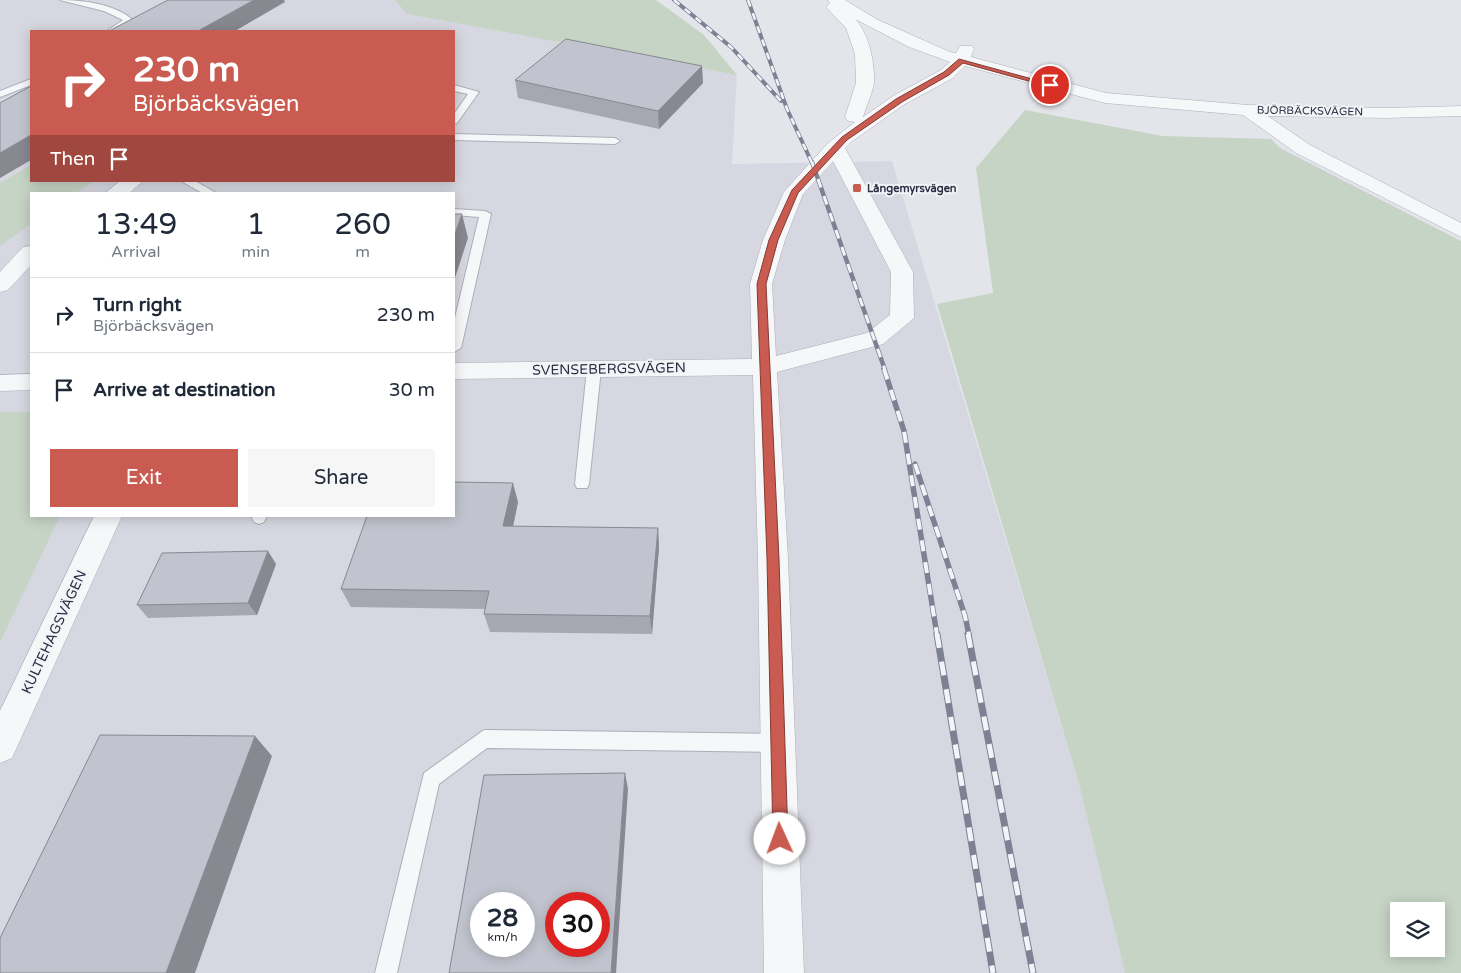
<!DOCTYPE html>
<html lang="en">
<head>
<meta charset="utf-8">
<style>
	:root { --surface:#fff; --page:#f6f6f7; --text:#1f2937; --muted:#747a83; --line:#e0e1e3; --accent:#c95b50 }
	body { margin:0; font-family:"Varela Round",sans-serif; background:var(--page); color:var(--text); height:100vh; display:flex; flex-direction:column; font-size:19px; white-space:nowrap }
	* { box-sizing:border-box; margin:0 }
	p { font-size:16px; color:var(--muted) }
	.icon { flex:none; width:28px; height:28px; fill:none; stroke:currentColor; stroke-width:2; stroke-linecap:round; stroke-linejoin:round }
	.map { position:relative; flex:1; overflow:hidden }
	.side { position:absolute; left:30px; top:192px; width:425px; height:325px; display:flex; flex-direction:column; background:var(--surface); border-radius:0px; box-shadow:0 2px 12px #0003 }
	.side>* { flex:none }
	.hud { position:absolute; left:30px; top:30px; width:425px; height:152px; border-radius:0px; box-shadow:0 2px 12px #0003; background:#c95b50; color:#fff; overflow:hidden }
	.buttons { position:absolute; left:1390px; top:902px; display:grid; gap:10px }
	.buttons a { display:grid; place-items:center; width:55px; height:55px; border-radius:0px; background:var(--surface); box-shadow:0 2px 12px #0003; font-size:25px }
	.speed { position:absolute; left:470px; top:892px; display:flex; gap:10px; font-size:25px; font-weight:700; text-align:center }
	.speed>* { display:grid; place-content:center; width:65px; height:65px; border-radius:50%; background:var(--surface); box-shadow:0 2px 12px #0003; line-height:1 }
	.speed small { font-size:12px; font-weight:400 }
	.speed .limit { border:8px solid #d22; background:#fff; color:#111 }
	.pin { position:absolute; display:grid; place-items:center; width:42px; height:42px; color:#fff; margin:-21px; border:2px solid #fff; border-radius:50%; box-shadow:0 1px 5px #0007 }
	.me { position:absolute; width:55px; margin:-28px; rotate:358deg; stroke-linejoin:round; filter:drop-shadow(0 0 4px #0008) }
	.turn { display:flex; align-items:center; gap:18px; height:105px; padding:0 20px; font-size:22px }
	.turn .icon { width:65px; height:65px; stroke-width:2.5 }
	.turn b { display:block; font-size:35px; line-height:42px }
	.then { display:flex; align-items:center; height:48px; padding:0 20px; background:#0003; gap:10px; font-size:19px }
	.eta { display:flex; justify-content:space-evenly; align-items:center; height:85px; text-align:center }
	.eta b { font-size:30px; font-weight:600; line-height:35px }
	.primary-button { display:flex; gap:10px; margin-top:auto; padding:10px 20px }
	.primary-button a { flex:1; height:58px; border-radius:0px; background:var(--accent); color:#fff; font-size:20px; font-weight:600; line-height:58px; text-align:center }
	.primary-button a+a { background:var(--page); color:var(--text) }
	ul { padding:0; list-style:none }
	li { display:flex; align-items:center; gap:15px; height:75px; padding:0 20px; border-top:1px solid var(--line) }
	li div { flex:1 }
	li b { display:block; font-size:19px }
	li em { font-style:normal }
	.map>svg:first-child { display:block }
</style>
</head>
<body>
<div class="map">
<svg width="1461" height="973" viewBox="0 0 1461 973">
	<rect width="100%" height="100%" fill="#e4e5eb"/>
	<!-- built -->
	<path fill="#d6d7e0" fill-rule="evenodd" d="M0 0H396L407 14 737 75 732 164 892 161 1079 784 1125 973H0ZM31 31H454V181H31ZM31 194H454V516H31ZM481 904H524V946H481ZM556 904H599V946H556Z"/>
	<!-- green -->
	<path fill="#c5d4c5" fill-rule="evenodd" d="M395 0H656L704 35 737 75 407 14Z
		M1025 110 1163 136 1271 139 1280 148 1461 241V973H1125L1079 784 937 304 993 293 976 168ZM1399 911H1436V949H1399Z
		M31 165V181H93L75 194H31V224L0 246V183Z
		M0 412H31V516H60L0 642Z"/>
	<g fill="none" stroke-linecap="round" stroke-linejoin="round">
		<defs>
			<path id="service" d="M60 0C83 0 115 4 133 20L117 31H107L123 20 104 11Z
				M31 79V85L0 97V91Z
				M454 85 479 92 457 123 454 124V114L468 94 454 91Z
				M454 134 615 138 620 141 615 144 454 140Z
				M181 181H195L218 194H204Z
				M454 209 485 211 491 214 461 348 454 352V322L479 217 454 215Z
				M594 365 601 369 589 484 587 488H577L575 484 587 369Z
				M251 516H267L264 522 259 524 254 522Z
				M484 730 778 734 785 737 787 743 785 749 778 752 487 748 439 784 397 973H375L424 773Z"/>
			<path id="minor" d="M828 0H845L878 20 950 52 956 53 960 46H972L974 49 971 57 1106 93 1248 105 1386 108 1461 106V116L1386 118 1268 116 1310 145 1461 223V237L1296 153 1243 115 1105 103 965 66 953 78 905 104 851 142 845 148 913 272 914 318 883 344 777 372 788 559 804 973H764L758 559 753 375 454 379V363L752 359 750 284 763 240 784 192 828 143 855 122 848 121 845 117 856 83 855 54 846 28 826 7 830 3ZM855 19 909 47 950 62 941 70 893 96 863 117C866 106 873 93 874 82 875 63 869 33 855 19ZM833 161 891 272 890 315 867 333 776 356 772 284 785 240 803 194Z
				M120 181H143L128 194H104Z
				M31 246V265L8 290 0 292V272L23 247Z
				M31 374V390L0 391V375Z
				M94 516H122L12 758 0 763V711Z"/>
		</defs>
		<!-- service casing -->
		<use href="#service" stroke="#adaeb9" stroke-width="2"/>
		<!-- minor casing -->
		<use href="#minor" stroke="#adaeb9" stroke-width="1"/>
		<!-- service -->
		<use href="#service" fill="#f6f7f9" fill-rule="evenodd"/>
		<!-- minor -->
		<use href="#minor" fill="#f6f7f9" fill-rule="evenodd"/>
		<defs>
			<path id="rail-far3" d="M674 0 731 47 781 101
				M748 0 787 109 812 163"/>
			<path id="rail-far2" d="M812 162 885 370"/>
			<path id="rail-far1" d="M884 369 904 431 937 635
				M915 464 965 616 969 635"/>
			<path id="rail" d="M937 634 993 973
				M968 634 1033 973"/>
		</defs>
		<!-- rail-far3 casing -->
		<use href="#rail-far3" stroke="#7e8194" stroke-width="4"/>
		<!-- rail-far2 casing -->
		<use href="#rail-far2" stroke="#7e8194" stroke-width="4.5"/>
		<!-- rail-far1 casing -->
		<use href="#rail-far1" stroke="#7e8194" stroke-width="5.5"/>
		<!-- rail casing -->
		<use href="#rail" stroke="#7e8194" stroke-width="7"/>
		<!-- rail-far3 -->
		<use href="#rail-far3" stroke="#f3f4f8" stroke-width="2.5" stroke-dasharray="7" stroke-linecap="butt"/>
		<!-- rail-far2 -->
		<use href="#rail-far2" stroke="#f3f4f8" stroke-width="3" stroke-dasharray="9" stroke-linecap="butt"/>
		<!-- rail-far1 -->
		<use href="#rail-far1" stroke="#f3f4f8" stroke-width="4" stroke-dasharray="11" stroke-linecap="butt"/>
		<!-- rail -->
		<use href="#rail" stroke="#f3f4f8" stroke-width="5" stroke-dasharray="14" stroke-linecap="butt"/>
	</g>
	<!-- wall -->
	<path fill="#a6a8b1" d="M515 80 703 83 659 129 518 98Z
		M518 502 513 527 658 528 659 547 652 634 490 632 484 614 485 609 351 607 341 589Z
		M276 564 257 615 148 618 137 605Z"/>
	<!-- shaded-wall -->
	<path fill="#878890" d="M254 0H284L285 2 235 31H198Z
		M702 66 703 83 659 129 658 111Z
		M31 135V160L0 178V153Z
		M462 214 468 238 454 281V237Z
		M513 483 518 502 509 545 503 526Z
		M658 528 659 547 652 634 650 616Z
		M268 551 276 564 257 615 248 603Z
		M255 736 272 756 195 973H166Z
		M625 773 628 789 616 973H611Z"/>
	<!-- building -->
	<path fill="#c1c3ce" stroke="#878890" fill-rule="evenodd" d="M168 0H254L198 31H109Z
		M566 39 702 66 658 111 515 80Z
		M31 86V135L0 153V103Z
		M454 214H462L454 237Z
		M454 482 513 483 503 526 658 528 650 616 484 614 489 591 341 589 367 516H454Z
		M268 551 248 603 137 605 162 553Z
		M100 735 255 736 166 973H0V938Z
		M625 773 611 973H449L484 775ZM481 904H524V946H481ZM556 904H599V946H556Z"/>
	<!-- route -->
	<path fill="#c95b50" stroke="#833b34" d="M959 59 1054 85 1050 87 963 63 949 75 902 102 847 140 798 193 778 240 766 284 779 559 788 839 786 844 780 847 775 844 773 839 767 559 757 284 769 240 792 190 842 137 896 99 944 72Z"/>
	<!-- markers -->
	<rect fill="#c95b50" stroke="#f3f4f8" stroke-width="2" x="852" y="183" width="10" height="10" rx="2.5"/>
	<g text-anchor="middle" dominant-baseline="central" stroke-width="4" stroke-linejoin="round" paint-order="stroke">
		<!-- far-street labels -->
		<g font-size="11" fill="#2c2f43" stroke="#f3f4f8">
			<text transform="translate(1310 111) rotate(1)">BJÖRBÄCKSVÄGEN</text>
		</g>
		<!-- far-poi labels -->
		<g font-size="11" font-weight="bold" fill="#2c2f43" stroke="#f3f4f8" text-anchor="start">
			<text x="867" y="188">Långemyrsvägen</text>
		</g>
		<!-- street labels -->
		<g font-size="14" fill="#2c2f43" stroke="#f3f4f8">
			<text transform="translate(609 369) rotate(-1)">SVENSEBERGSVÄGEN</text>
			<text transform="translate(54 632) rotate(-65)">KULTEHAGSVÄGEN</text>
		</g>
	</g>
</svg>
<div class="buttons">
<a><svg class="icon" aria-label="layers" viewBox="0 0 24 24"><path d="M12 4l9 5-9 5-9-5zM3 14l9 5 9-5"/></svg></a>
</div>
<div class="speed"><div>28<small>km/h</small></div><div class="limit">30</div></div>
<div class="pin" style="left:1050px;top:85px;background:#d93025"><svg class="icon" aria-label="arrive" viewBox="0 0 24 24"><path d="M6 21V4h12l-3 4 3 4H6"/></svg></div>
<svg class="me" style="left:780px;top:839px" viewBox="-20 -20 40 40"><circle r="19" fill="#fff"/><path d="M0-13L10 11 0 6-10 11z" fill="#c95b50"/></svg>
<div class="hud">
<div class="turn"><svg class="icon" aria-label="right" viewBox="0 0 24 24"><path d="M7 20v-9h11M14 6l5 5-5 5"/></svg><div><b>230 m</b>Björbäcksvägen</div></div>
<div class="then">Then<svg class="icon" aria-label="arrive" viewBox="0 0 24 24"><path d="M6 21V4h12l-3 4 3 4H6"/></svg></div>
</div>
<section class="side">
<div class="eta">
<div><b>13:49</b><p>Arrival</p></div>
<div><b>1</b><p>min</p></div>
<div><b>260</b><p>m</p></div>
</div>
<ul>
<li><svg class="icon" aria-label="right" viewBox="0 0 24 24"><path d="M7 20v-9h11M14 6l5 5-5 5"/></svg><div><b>Turn right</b><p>Björbäcksvägen</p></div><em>230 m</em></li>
<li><svg class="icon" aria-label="arrive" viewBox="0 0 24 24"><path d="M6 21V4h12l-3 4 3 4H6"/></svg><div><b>Arrive at destination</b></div><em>30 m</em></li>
</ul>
<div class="primary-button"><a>Exit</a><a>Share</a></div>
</section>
</div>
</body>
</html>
